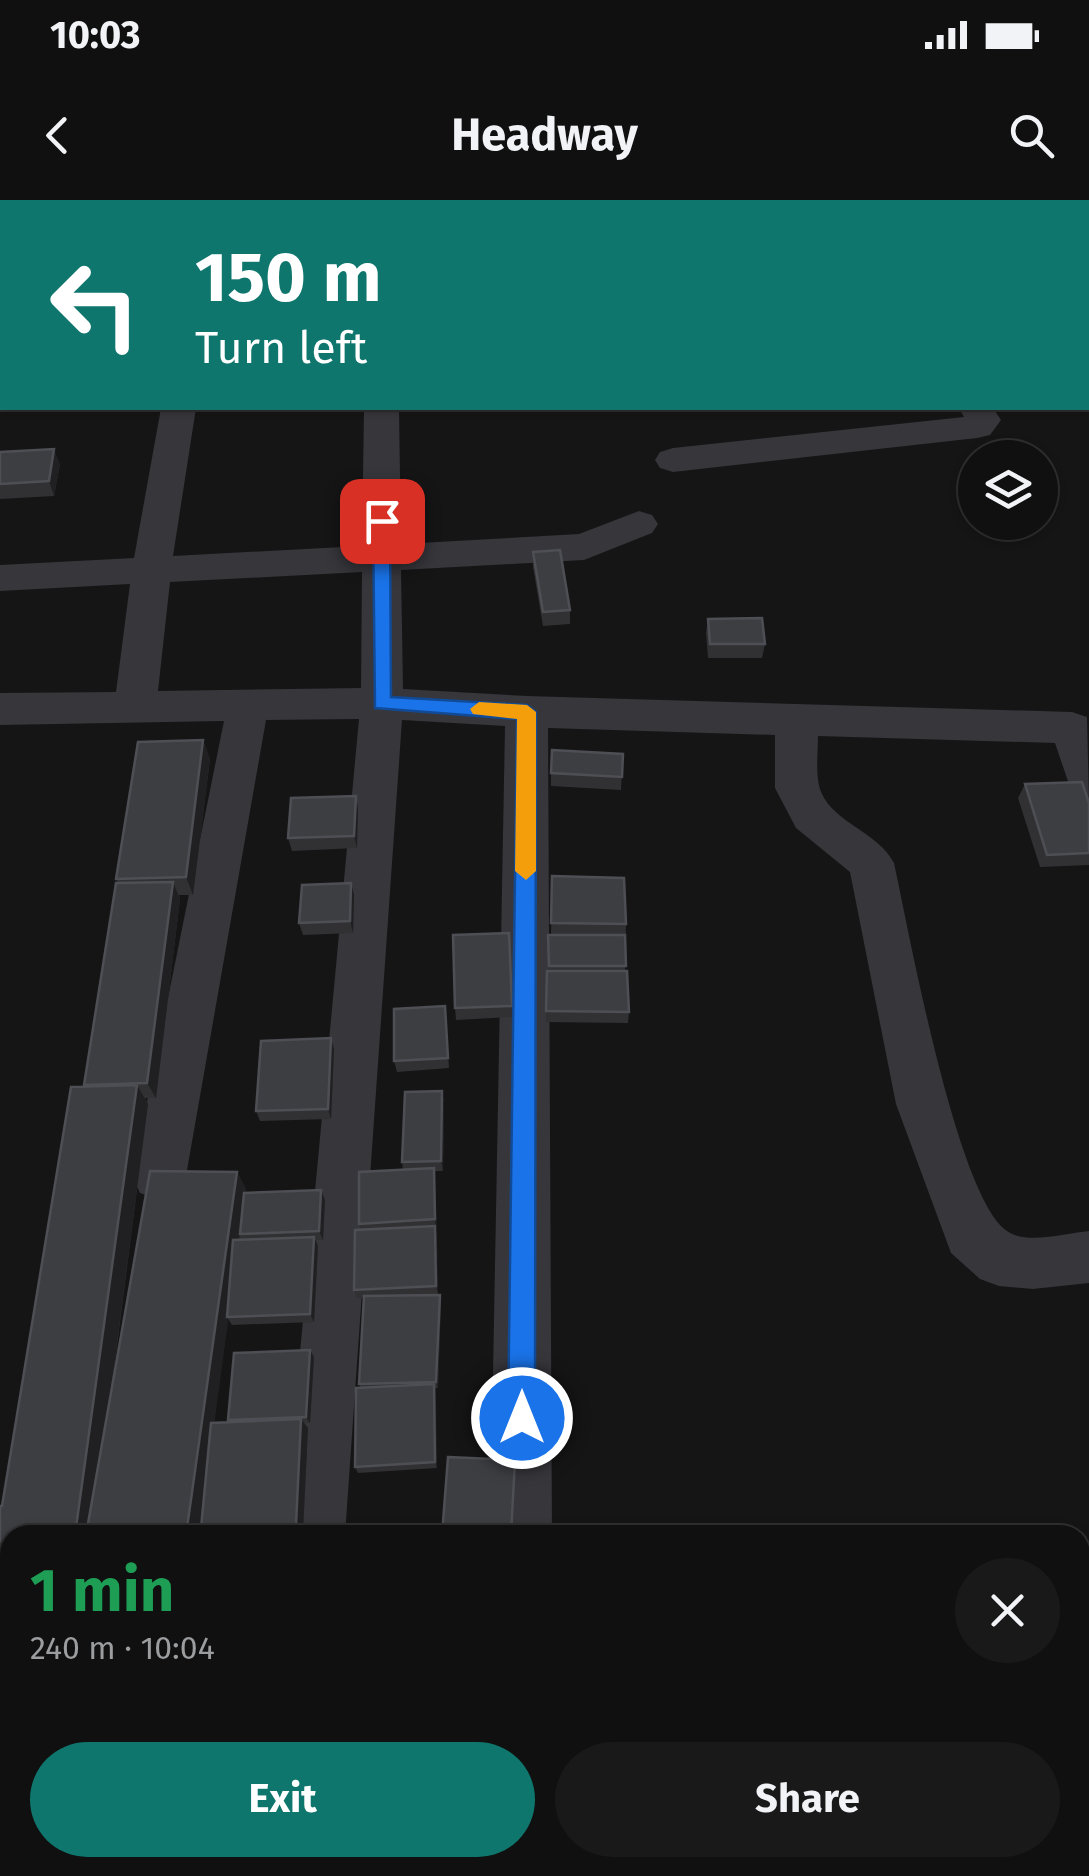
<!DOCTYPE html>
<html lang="en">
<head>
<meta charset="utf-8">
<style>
	:root { --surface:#101010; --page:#191919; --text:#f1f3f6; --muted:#9c9d9f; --line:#303030; --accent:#0f766e }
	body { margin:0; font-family:"Fira Sans",sans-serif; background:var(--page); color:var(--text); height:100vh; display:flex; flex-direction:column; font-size:38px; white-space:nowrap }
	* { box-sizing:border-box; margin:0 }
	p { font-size:32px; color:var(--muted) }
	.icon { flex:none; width:55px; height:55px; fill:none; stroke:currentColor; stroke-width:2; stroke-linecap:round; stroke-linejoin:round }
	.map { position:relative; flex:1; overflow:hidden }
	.drawer { position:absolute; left:0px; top:1325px; width:1090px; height:352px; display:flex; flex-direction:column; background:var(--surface); border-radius:30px 30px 0 0; box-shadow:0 2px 8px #0004,0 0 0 2px var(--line) }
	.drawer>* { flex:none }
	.hud { position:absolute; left:0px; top:0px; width:1090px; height:210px; box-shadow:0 2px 8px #0004,0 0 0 2px var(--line); background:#0f766e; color:#fff; overflow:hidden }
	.fabs { position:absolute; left:958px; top:240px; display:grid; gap:20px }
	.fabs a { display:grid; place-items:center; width:100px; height:100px; border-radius:50%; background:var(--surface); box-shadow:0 2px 8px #0004,0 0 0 2px var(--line); font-size:50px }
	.pin { position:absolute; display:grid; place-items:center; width:85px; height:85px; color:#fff; margin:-42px; border-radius:20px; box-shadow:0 5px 15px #0006 }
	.me { position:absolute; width:110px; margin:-55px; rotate:0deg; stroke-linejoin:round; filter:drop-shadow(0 0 8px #0008) }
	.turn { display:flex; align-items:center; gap:35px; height:210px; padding:0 30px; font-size:45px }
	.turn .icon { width:130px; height:130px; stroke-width:2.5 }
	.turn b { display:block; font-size:70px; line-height:85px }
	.round { display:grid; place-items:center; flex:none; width:105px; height:105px; border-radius:52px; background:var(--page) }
	.head { display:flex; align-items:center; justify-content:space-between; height:170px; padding:0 30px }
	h1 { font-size:60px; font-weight:700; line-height:75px; color:#1e9e55 }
	.cta { display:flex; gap:20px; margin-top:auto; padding:20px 30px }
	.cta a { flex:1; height:115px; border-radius:60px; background:var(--accent); color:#fff; font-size:40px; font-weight:700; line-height:115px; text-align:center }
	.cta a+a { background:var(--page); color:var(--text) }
	.status { display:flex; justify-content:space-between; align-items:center; height:70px; padding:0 50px; background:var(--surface); direction:ltr }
	.status svg { height:28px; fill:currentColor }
	header { display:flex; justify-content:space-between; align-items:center; height:130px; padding:0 30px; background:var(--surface); font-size:45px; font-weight:700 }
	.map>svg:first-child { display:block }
</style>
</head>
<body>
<div class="status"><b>10:03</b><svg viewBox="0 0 49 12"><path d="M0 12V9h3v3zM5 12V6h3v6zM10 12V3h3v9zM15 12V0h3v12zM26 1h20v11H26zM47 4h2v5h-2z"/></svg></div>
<header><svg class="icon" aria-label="back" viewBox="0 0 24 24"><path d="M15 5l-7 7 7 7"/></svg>Headway<svg class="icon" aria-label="search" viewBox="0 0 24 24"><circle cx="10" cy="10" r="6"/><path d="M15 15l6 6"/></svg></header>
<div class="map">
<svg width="1089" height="1676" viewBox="0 0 1089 1676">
	<rect width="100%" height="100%" fill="#151516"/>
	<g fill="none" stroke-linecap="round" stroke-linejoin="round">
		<!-- minor -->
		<path fill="#36363b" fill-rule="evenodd" d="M528 0H558L559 2H529Z
			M931 0H963L964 2H932Z
			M1088 110H1089V131H1088Z
			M161 208H196L173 356 362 346 364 208H399L401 344 579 334 639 311 652 315 658 324 652 333 584 360 401 370 403 489 527 496 1072 512 1087 517 1089 601 1073 596 1055 543 818 536C818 553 815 576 821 592 834 623 878 632 894 663 909 732 957 997 1007 1031 1026 1045 1067 1033 1089 1031V1083L1033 1089 999 1086 980 1079 951 1053 896 904 850 672 796 628 775 588V535L548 528 552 1335H490L505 526 402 520 345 1335H283L359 519 266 520 186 976 178 993 159 1000 140 993 132 976 224 521 0 525V493L116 492 130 384 0 391V365L134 358ZM362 372 361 488 158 491 170 382Z
			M959 208H993L1001 220 990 235 977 238 673 272 660 268 655 260 660 252 673 248 964 217Z
			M10 1634V1668H45L44 1676H0V1638Z
			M293 1668H362L364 1676H294Z
			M973 1668H1042L1043 1676H973Z"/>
	</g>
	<!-- wall -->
	<path fill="#313134" d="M556 0H609L570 2H557Z
		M0 14H2V86H0Z
		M615 208H654V209L616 212Z
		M0 252 60 264 54 296 0 299Z
		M533 352 570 410V424L543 426 533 367Z
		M708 419 765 444 762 458H708L706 433Z
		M203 540 210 559 193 695H179L180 699 156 898H145L148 904 110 1200 237 972 246 989 245 993 321 990 325 1000 323 1040H316L318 1046 314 1122 232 1125 228 1119 214 1223 230 1222 228 1220 310 1150 314 1157 310 1223H304L308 1228 303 1331 210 1335 201 1328 204 1298 199 1335H10V1379L0 1380V1306H2L85 887 84 885 118 683 116 679Z
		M623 554 621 590 551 586V573Z
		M1025 584 1089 603V665L1040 667 1018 598Z
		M356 596 358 609 357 648 292 651 288 638Z
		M552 676 626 724 625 771 629 812 628 823 546 822 547 771H549L548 735H551Z
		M351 683 354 695 353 733 303 735 299 723Z
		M509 733 512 817 456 820 455 808Z
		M445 806 449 868 397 872 394 861Z
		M334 849 331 919 260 921 256 911Z
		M442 891 444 902 443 971H434L438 1094 402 1096 441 1103 438 1188H435L437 1268 358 1273 355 1267 361 1188 359 1184 363 1098H357L354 1090 361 1030 359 1024 403 970 402 962Z"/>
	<!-- shaded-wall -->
	<path fill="#202022" d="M54 249 60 264 54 296 49 281Z
		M203 540 210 559 193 695 186 677Z
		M356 596 358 609 357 648 354 636Z
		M173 682 180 699 156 898 147 883Z
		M351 683 354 695 353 733 350 721Z
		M331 838 334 849 331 919 328 909Z
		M137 885 148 904 92 1335H75Z
		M442 891 444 902 443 971 441 961Z
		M434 968 435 977 437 1028 435 1019Z
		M237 972 246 989 199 1335H186Z
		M321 990 325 1000 323 1040 319 1031Z
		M435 1026 437 1035 438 1094 436 1086Z
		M314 1037 318 1046 314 1122 310 1114Z
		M440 1095 441 1103 438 1188 436 1182Z
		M310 1150 314 1157 310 1223 306 1217Z
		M434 1184 436 1190 437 1268 435 1262Z
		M301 1219 308 1228 303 1331 296 1325Z"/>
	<!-- building -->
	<path fill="#3d3e42" stroke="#4e4f54" stroke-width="2.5" d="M426 0V2H346L424 0Z
		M0 14H2V59H0Z
		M54 249 49 281 0 284V252Z
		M560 350 570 410 543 412 533 352Z
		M762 418 765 444H710L708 419Z
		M203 540 186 677 116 679 138 542Z
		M552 550 623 554 622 577 551 573Z
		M1082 582 1089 603V653L1047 655 1025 584Z
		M356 596 354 636 288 638 291 598Z
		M552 676 624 678 626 724 551 723Z
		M173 682 147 883 84 885 116 683Z
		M351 683 350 721 299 723 302 685Z
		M509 733 512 806 455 808 453 735Z
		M548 735H625L626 766H549Z
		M547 771H627L629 812 546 811Z
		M445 806 448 858 394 861V809Z
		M331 838 328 909 256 911 261 841Z
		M137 885 75 1335H10V1372H0V1306H2L71 887Z
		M442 891 441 961 402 962 405 892Z
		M434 968 435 1019 359 1024V972Z
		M150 971 237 972 186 1335H86Z
		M321 990 319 1031 240 1034 244 993Z
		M435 1026 436 1086 354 1090 355 1030Z
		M314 1037 310 1114 227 1117 233 1040Z
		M440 1095 436 1182 359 1184 364 1096Z
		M310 1150 306 1217 228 1220 234 1153Z
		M434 1184 435 1262 355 1267 356 1188Z
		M301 1219 296 1325 201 1328 211 1223Z
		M448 1257 515 1260 511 1335H442Z"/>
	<!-- route -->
	<path fill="#1a73e8" stroke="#114b97" stroke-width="2.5" d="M382 315 390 321 391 497 527 505 536 512 535 1218 531 1227 522 1231 512 1227 508 1218 517 519 375 508 373 321Z"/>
	<!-- slow -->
	<path fill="#f59e0b" d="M479 502 527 505 536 512V671L526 680 515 671 517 519 473 514 470 509Z"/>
</svg>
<div class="fabs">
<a><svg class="icon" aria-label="layers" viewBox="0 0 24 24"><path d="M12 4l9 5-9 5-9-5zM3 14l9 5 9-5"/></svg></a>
</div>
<div class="pin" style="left:382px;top:321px;background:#d93025"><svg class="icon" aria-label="arrive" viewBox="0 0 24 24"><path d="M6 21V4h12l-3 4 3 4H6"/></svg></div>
<svg class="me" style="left:522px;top:1218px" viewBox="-20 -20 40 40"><circle r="17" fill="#1a73e8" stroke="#fff" stroke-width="3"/><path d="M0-11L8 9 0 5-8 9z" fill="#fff"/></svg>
<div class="hud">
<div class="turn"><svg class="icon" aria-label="left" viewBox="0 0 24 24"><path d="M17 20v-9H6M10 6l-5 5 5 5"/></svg><div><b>150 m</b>Turn left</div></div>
</div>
<section class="drawer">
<div class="head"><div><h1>1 min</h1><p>240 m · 10:04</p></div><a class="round"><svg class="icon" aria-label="close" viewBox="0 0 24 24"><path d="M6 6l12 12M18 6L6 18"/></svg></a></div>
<div class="cta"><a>Exit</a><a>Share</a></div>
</section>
</div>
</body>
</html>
